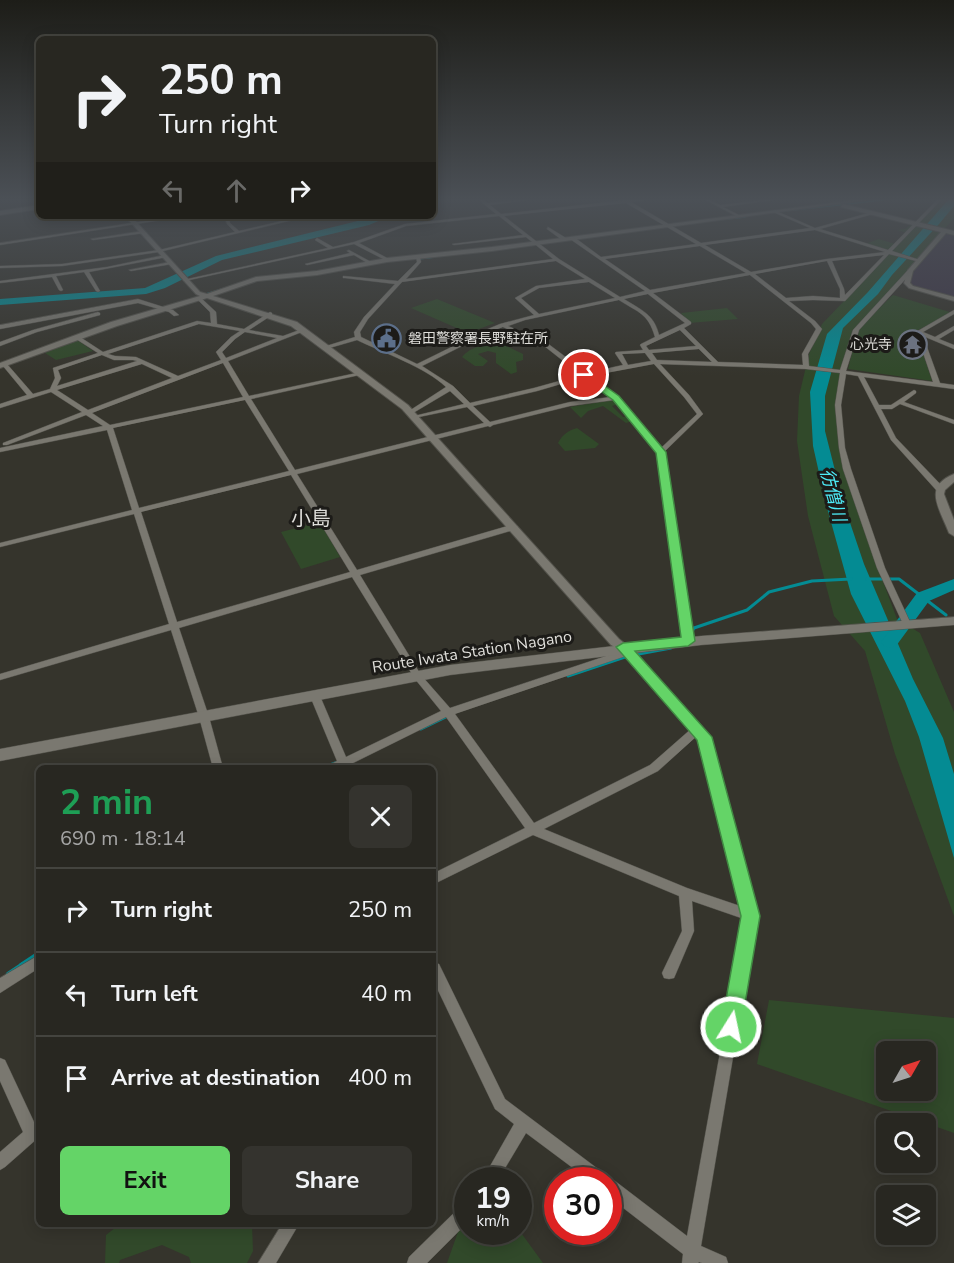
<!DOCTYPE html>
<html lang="en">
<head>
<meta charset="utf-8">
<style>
	:root { --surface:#282721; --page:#34332e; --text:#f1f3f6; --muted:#a5a5a5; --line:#44443f; --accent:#64d467 }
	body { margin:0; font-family:"Nunito Sans","Noto Sans JP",sans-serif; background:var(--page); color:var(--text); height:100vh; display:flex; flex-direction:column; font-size:22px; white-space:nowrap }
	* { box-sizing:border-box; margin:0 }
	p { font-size:20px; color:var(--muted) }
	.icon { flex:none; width:33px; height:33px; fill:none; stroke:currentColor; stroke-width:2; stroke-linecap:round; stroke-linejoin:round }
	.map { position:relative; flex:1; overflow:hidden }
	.sheet { position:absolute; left:36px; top:765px; width:400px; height:462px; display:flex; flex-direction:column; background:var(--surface); border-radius:9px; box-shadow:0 3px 15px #0003,0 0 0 2px var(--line) }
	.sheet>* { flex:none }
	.guide { position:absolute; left:36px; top:36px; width:400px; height:183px; border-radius:9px; box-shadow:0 3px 15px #0003,0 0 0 2px var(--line); background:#282721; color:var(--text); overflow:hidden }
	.needle { width:39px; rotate:51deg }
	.buttons { position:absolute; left:876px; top:1041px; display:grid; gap:12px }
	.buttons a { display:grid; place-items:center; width:60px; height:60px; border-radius:9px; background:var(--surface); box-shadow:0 3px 15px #0003,0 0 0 2px var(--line); font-size:30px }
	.speed { position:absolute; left:454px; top:1167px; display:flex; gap:12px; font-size:30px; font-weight:700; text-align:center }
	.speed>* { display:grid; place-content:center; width:78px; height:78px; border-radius:50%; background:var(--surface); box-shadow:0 3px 15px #0003,0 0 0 2px var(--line); line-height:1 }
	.speed small { font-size:15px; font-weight:400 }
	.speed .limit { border:9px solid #d22; background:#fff; color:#111 }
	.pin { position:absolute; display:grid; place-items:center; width:51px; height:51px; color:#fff; margin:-26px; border:3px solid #fff; border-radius:50%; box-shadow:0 2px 6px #0007 }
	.me { position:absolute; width:66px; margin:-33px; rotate:10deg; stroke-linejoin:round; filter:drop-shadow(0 0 4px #0008) }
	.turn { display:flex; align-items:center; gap:21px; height:126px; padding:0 24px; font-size:27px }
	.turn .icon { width:78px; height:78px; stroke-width:2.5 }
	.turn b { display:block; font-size:42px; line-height:51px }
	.lanes { display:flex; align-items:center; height:57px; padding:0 24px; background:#0003; justify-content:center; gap:30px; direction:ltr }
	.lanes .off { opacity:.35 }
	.round { display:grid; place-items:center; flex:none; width:63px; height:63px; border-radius:9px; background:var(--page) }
	.headline { display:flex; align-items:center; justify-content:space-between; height:102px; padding:0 24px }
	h1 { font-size:36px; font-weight:700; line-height:45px; color:#1e9e55 }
	.action { display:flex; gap:12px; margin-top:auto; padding:12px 24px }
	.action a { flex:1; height:69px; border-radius:9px; background:var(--accent); color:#111; font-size:24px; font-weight:700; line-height:69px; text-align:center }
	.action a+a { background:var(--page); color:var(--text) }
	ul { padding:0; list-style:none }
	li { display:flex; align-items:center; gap:18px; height:84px; padding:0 24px; border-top:2px solid var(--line) }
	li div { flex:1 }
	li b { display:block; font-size:22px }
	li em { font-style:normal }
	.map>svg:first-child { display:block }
</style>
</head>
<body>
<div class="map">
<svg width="954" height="1263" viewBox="0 0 954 1263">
	<rect width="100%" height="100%" fill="#35342c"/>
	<!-- education -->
	<path fill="#3e3748" d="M945 231 954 233V299L911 287 909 276Z"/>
	<!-- green -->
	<path fill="#31492a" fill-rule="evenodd" d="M939 200H954V218L862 325 893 295 953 313 916 331 932 381 848 369 856 337 844 361 839 398 842 448 863 528 897 619 920 633 954 712V916L895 754 865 651 834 616 808 516 797 441 799 396 809 354 822 324 891 252 865 244 879 239 898 245 908 233 897 230 905 229 912 224H916Z
		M437 299 495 323 468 333 411 308Z
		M727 308 738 319 689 323 681 313Z
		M77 340 93 351 56 360 45 353Z
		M500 343 523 354V360L516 362 517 372 511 374 496 363V353L488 351 478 354 488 361 483 366H475L462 357C471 346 486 344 500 343Z
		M614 399 618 404 612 406 623 417 630 416 633 421 626 423 603 406 588 411 581 418 570 407Z
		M577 428 599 444 595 448 565 451 558 443C562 435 569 430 577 428Z
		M320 522 340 557 301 569 281 532Z
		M769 1000 954 1018V1133L757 1064ZM886 1052H926V1090H886Z
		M464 1215 468 1216V1232L519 1230 543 1263H447Z
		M120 1224H252L253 1251 247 1263H191L189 1257 162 1245 120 1260 119 1263H105L106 1235Z"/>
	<!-- water -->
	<path fill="#048b93" d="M948 200H954V206L939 224 892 275 878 294 843 328 825 396V431L843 502 864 564 913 679 943 738 954 774V858L919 737 905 701 851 594 826 504 813 446 810 392 827 334 868 292Z"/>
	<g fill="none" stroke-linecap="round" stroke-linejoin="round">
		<!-- stream-far3 -->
		<path stroke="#048b93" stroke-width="1.5" d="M775 212 883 200
			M727 219 745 217
			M418 259 435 257
			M203 295 248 281"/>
		<!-- stream-far2 -->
		<path stroke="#048b93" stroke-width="3" d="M867 579H899L946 615
			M690 635 694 628 747 610 769 592 812 581 851 579
			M568 676 628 656 671 648
			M421 729 448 716"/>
		<!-- stream-far1 -->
		<path stroke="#048b93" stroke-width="4" d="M324 768 336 763
			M21 965 39 953"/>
		<!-- stream -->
		<path stroke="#048b93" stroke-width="4.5" d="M8 974 23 964"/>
		<!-- river -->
		<path fill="#048b93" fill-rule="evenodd" d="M378 216H390L369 225 222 260 165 288 146 294 0 305V299L145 288 216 256Z
			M954 579V590L929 601 896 646 890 648 884 646 881 642 884 638 917 593Z"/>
		<defs>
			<path id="minor" d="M479 200H483L487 203 526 200 490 205 501 214 626 200H644L642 201 631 202 701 243 810 228 773 212 774 210 815 228 872 212 873 214 820 229 888 250 937 200H941L892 251 920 260V262L889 254 845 301 813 300 789 301 815 321 822 329 808 354 809 366 840 370 853 330 908 270H912V272L859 330 846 371 933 382 916 332 954 310V314L923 332 935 337 954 326V330L939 339 954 345V349L923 336 940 383 954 385V389L864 377 879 405H891L914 390 916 391V393L904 402 954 420V424L900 404 892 409H881L896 438 943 487V491H937L891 440 858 376 846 374 841 405 845 448 851 469 885 568 911 624 910 626H904L903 624 877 568 843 469 839 448 835 405 840 373 806 369 660 364 689 395 703 414 664 452 693 641 688 644 683 641 658 452 614 400 570 406 493 425 490 427 488 426 297 474 357 570 511 525H514L518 527 517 529 360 575 421 675 450 708 621 651 618 647 623 644 626 645 709 737 757 916 701 1246 726 1257 728 1263H702L699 1262 698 1263H682L683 1254 609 1197V1180H589L526 1133 498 1180H482L485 1175 514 1124 495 1109 434 982V963L439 964 505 1099 606 1175 609 1179 615 1181 687 1236 744 919 692 901 694 931 674 978 669 979 664 978 662 973 682 931 679 896 533 835 434 884V873L525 828 446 717 349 765 350 768H328L329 765 337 761 310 696 312 693H318L320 696 346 757 441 711 415 679 352 577 179 628 209 717 223 768H213L199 717 171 630 0 680V674L169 624 134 514 0 547V543L132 510 107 430 0 452V448L103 426 86 415 7 445H3V443L82 412 51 392 0 408V404L27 395 3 366V364H7L33 394 50 389 55 378 53 368 98 353 76 339V337H80L103 352 197 321 211 323 210 312 198 300V298L200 297 216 312 217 324 244 329 270 312 272 313V315L249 330 283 336 302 329 307 330 228 361 249 396 361 372 364 374 251 399 295 470 484 423 467 407 414 418V416L464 404 450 391 413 413H409V411L446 387C425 367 384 353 357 340L326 349 323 347 355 337 354 332 364 317 395 284 345 278H343V276L398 281 417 262 416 257 418 256 420 257 421 262 406 279 553 259 526 237 454 245 452 244 523 235 499 216 406 226 359 243 389 259 387 261 354 244 185 281 183 280 328 248 315 240 317 238 333 247 354 242 405 224 496 214ZM626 203 696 244 601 257 574 237H570V239L645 291 620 297 559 259 504 216ZM815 230 885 252 827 259 751 272 705 245ZM700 246 746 273 650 290 605 259ZM884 255 845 295 844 289 832 261ZM556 261 585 279 536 286 515 298 534 315 500 324 488 329 417 364 361 337 360 332 368 319 402 282ZM827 261 840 289V298L813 296 786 298 755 274ZM750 275 811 323 816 329 802 354 803 365 718 362 684 328 691 324V322L653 293ZM589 282 615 298 539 314 521 298 539 288ZM648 294 685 323 659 335C654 314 641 310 624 299ZM619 300C639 313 648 313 655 337L641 344 640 345 643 350 616 352 615 353 623 365 587 373 547 343 508 326 525 320ZM199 324 240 331 231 337 216 352 221 360 178 376 136 357 115 356 108 354ZM503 327 543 345 581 375 534 388 470 403 453 386 422 366 492 331ZM680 330 696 346 649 350 646 346ZM245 332 277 338 226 358 222 352 235 339ZM699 349 712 362 657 360 652 353ZM645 353 651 361 628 365 622 354ZM102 355 114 360H133L137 361 57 386 61 378 58 370ZM223 363 243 397 110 425 92 413ZM142 364 172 378 88 410 57 390ZM654 364 684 397 697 414 661 448 618 397 590 376ZM585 377 611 397 570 402 490 422 473 406 537 391ZM245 400 289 471 139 508 113 428ZM291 475 350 572 177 622 141 512ZM626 656 691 729 650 765 534 823 455 714ZM697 736 699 739 743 907 687 888 544 829 658 771Z
				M706 200H710L720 205 765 200H773L723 207 739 215 738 217Z
				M178 216H188L0 245V243Z
				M224 216H228L230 223 239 231 303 216H310L159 252 62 266 0 268V266L62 264 159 250 235 232 227 224Z
				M548 227 566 238V240H562L547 229Z
				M143 231 145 233 93 240 91 239Z
				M349 250 373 263 369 264 354 255 307 265 305 264 350 253 347 251Z
				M165 255 167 257 89 272 100 291 98 292 96 291 84 272 56 276 63 290 61 291 59 290 52 277 0 283V281L107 267Z
				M170 262 172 264 131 271 129 270Z
				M138 299 173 310 179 315 174 316 169 312 138 303 0 329V325Z
				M98 312 100 313V315L37 332 0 346V342L33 330Z
				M39 955V968L0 993V978Z
				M0 1058 5 1060 34 1122 39 1120V1137L5 1167 0 1170V1152L23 1132 0 1081Z
				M468 1203V1222L427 1263H407L409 1257 462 1205Z
				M282 1224H299L276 1263H258Z"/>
			<path id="tertiary" d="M855 200H866L492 251 387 262 317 275 257 281 213 296 297 322 408 405 619 639 629 647 623 651 611 645 402 409 291 326 207 298 117 326 0 368V363L111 322 200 296 196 294 125 216H131L200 292 207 294 256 277 317 271 387 258 492 247Z
				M843 204 954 231V235L946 233 913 271 910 283 913 286 954 297V301L909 288 904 283 908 270 941 232 841 207Z
				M39 205V209L0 215V211Z
				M954 474V482L945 490 944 494 954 520V536L949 533C940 509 922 487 954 474Z"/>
			<path id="secondary" d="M954 617V625L701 645 450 675 0 761V749L450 665 701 636Z"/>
		</defs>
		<!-- minor casing -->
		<use href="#minor" stroke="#53524b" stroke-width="1"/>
		<!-- tertiary casing -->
		<use href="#tertiary" stroke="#53524b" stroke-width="2"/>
		<!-- secondary casing -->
		<use href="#secondary" stroke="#53524b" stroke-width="1"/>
		<!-- minor -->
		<use href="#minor" fill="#7a7870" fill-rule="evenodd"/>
		<!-- tertiary -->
		<use href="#tertiary" fill="#7a7870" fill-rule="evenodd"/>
		<!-- secondary -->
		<use href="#secondary" fill="#7a7870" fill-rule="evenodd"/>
	</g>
	<!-- sky -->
	<linearGradient id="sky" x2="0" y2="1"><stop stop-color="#1d1d18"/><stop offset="0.53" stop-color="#4b5056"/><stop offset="1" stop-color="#4b5056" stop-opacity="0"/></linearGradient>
	<rect width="954" height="376" fill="url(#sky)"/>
	<!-- route -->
	<path fill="#64d467" stroke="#418a43" stroke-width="1.5" d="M581 373H587L619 396 666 452 695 641 688 646 635 651 712 737 760 916 741 1027 738 1034 731 1037 724 1034 721 1027 741 916 697 740 616 647 623 643 681 637 656 453 613 400 581 377Z"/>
	<!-- icons -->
	<defs>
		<symbol id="civic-ring" viewBox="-11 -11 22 22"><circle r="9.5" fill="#1c1b18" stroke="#5c6f8a" stroke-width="1.5"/><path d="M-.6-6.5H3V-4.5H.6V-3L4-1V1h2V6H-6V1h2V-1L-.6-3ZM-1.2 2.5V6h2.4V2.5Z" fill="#5c6f8a"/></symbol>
		<symbol id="temple-ring" viewBox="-11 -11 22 22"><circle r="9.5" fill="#1c1b18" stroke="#6b7280" stroke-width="1.5"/><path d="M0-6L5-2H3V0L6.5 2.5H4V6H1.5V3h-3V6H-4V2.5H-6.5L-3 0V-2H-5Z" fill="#6b7280"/></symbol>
	</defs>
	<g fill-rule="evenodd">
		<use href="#civic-ring" x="370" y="322" width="33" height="33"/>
		<use href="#temple-ring" x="896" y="328" width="33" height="33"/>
	</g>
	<g text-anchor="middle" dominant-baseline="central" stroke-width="6" stroke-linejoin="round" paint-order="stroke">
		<!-- far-poi labels -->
		<g font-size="14" fill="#dfdeda" stroke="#1c1b18" text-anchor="start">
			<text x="408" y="338">磐田警察署長野駐在所</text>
			<text x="892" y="344" text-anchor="end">心光寺</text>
		</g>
		<!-- street labels -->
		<g font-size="16" fill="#dfdeda" stroke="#1c1b18">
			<text transform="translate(472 652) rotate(-9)">Route Iwata Station Nagano</text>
		</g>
		<!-- water labels -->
		<g font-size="18" font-style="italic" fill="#4de9f5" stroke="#1c1b18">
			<text transform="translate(833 495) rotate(75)">彷僧川</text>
		</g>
		<!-- quarter labels -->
		<g font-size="20" fill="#dfdeda" stroke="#1c1b18">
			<text x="311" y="518">小島</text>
		</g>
	</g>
</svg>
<div class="buttons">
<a><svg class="needle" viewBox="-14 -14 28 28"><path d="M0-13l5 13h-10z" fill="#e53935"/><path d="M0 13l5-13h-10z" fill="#a5a5a5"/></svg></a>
<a><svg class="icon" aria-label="search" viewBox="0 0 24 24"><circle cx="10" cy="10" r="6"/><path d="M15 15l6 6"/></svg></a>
<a><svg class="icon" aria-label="layers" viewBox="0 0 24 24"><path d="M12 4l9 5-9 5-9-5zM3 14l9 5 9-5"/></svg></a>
</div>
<div class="speed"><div>19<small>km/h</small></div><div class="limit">30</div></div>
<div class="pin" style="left:584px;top:375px;background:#d93025"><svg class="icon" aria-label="arrive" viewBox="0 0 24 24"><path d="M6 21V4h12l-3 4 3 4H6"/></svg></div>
<svg class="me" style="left:731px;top:1027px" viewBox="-20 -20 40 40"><circle r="17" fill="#64d467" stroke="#fff" stroke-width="3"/><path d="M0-11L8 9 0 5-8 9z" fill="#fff"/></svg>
<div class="guide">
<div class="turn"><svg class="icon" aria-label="right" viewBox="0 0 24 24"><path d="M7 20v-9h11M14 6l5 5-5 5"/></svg><div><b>250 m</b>Turn right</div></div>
<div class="lanes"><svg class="icon off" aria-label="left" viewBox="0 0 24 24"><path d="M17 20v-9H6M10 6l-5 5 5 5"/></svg><svg class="icon off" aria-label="ahead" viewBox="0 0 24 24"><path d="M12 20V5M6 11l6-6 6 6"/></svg><svg class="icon" aria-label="right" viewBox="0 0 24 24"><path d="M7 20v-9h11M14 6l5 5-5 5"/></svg></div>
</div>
<section class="sheet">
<div class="headline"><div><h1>2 min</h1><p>690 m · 18:14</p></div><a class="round"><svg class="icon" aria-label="close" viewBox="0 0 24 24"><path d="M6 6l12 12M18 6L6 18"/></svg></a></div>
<ul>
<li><svg class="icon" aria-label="right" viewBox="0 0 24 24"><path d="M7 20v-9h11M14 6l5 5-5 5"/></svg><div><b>Turn right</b></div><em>250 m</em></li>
<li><svg class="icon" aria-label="left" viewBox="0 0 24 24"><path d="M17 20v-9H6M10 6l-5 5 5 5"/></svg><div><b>Turn left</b></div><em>40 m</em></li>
<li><svg class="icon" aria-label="arrive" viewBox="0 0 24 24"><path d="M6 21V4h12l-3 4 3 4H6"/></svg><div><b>Arrive at destination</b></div><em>400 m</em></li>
</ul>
<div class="action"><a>Exit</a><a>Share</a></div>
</section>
</div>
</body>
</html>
